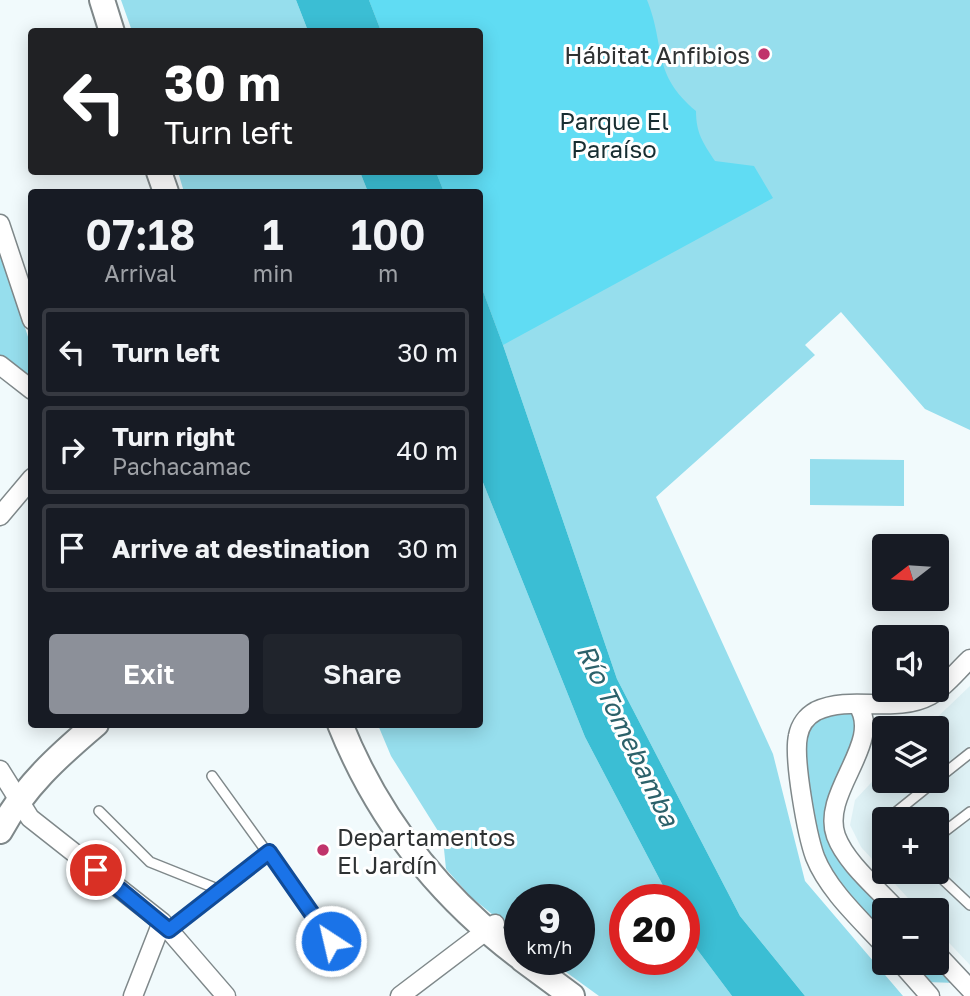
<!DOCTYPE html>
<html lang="en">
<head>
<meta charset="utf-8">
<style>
	:root { --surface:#171b24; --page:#20242c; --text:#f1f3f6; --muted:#9ea1a6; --line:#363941; --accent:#8c9099 }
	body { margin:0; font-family:"Golos Text",sans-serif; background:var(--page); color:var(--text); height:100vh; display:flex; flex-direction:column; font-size:26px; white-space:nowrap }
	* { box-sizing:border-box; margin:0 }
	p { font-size:23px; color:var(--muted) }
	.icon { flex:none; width:38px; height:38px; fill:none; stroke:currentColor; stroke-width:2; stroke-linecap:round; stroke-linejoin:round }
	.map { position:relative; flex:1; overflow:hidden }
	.details { position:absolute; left:28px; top:189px; width:455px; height:539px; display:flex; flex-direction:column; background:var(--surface); border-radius:7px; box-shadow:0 4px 18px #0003 }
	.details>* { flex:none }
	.hud { position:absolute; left:28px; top:28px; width:455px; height:147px; border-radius:7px; box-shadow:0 4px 18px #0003; background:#202124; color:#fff; overflow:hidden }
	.needle { width:46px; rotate:253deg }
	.fabs { position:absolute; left:872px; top:534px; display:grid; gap:14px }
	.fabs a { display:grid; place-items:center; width:77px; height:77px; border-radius:7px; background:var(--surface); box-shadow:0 4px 18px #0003; font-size:35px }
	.speed { position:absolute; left:504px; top:884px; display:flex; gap:14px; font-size:35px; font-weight:700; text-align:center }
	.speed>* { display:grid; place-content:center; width:91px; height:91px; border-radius:50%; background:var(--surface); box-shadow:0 4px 18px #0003; line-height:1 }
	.speed small { font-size:18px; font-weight:400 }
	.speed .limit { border:10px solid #d22; background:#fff; color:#111 }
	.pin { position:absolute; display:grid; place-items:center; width:60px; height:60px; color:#fff; margin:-30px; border:4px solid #fff; border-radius:50%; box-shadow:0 2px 7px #0007 }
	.me { position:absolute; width:77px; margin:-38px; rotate:325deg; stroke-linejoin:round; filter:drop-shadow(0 0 5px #0008) }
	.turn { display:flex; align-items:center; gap:24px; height:147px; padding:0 21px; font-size:32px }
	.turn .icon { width:91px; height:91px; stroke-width:2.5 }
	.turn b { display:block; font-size:49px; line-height:60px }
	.eta { display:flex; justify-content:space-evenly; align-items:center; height:119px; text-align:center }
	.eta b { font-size:42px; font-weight:600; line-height:49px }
	.primary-button { display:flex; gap:14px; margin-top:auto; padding:14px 21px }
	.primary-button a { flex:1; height:80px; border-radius:7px; background:var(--accent); color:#fff; font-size:28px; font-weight:600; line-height:80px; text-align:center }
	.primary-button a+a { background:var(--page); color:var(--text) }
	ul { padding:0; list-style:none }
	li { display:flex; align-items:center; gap:21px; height:88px; margin:0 14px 10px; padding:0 7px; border:4px solid var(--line); border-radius:7px }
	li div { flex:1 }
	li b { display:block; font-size:26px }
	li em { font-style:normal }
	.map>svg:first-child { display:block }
</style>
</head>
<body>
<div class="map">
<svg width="970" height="996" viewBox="0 0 970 996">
	<rect width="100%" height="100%" fill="#f1fafc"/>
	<!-- built -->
	<path fill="#def1f5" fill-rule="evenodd" d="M970 686V965L936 929V910H919L861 847 850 825 855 800 884 769V780H936V728H926ZM884 819H936V872H884Z"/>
	<!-- green -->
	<path fill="#96deed" d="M121 0H296L308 31H132Z
		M369 0H970V430L925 409 841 312 805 345 815 355 656 497 773 754 805 881 903 996H805L740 916 617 679 503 345 480 283V192H444L436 172H480V32L381 31Z
		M178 172H360L368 192H184Z
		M0 251 31 346V380L0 355Z
		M810 459 904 460V506L810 505Z
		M480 475 585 737 670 899 625 900V959H684V926L696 948 732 996H599L548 959H579V900H520V937L471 897 446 869 443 839 391 756 378 725 480 724Z
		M851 709 859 728 828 821 890 910H884V936C863 911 832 885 820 855 812 835 795 730 815 718 824 713 841 712 851 709Z
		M936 962 956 983 926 982 908 963Z"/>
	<!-- forest -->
	<path fill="#60dcf3" d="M369 0H647C666 47 651 73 696 111 696 133 703 143 715 161L754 166 773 198 503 345 480 283V192H444L436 172H480V32L381 31Z"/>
	<!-- water -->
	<path fill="#3bbed4" d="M296 0H369L381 31H308Z
		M360 172H436L444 192H368Z
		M480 283 503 345 617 679 740 916 805 996H732L696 948 684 926V900L670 899 585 737 480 475Z"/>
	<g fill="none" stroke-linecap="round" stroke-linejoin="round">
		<defs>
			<path id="lane" d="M212 776 331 941
				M936 780 970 753
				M99 811 150 862 220 890
				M892 819 895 813 936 780
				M936 838 970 812
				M935 872 970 905
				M169 930 269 852"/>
			<path id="street" d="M0 224 32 320
				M0 365 32 390
				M0 516 32 478
				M857 704C885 742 820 792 836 836 846 863 878 889 897 910
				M0 770 30 818 162 922 226 996
				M884 945C860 919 828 890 815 857 807 835 793 758 798 736 800 725 807 716 816 711 853 694 894 715 931 695 945 687 958 670 970 659
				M936 953 970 989
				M900 962 930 996
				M133 996 162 922
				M400 996 495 924"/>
			<path id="secondary" d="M102 0 112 32
				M159 172 166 192
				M340 724C378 819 439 896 520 957
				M0 831C24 787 57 757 96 724
				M522 959 572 996"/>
		</defs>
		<!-- lane casing -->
		<use href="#lane" stroke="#7f888a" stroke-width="12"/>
		<!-- street casing -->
		<use href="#street" stroke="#7f888a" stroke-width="21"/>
		<!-- secondary casing -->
		<use href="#secondary" stroke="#7f888a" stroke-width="28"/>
		<!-- lane -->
		<use href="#lane" stroke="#fff" stroke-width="9"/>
		<!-- street -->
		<use href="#street" stroke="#fff" stroke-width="18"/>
		<!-- secondary -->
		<use href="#secondary" stroke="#fff" stroke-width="24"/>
	</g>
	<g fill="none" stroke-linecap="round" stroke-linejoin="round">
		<defs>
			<path id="route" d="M96 870 169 930 269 852 331 941"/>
		</defs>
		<!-- route casing -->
		<use href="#route" stroke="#114b97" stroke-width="18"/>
		<!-- route -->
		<use href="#route" stroke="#1a73e8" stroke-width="12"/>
	</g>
	<!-- markers -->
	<g fill="#c0346b" stroke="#fff" stroke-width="2.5">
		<circle cx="764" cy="54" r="7"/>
		<circle cx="323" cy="850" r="7"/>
	</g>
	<g text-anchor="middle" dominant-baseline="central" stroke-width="6" stroke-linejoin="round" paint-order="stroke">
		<!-- poi labels -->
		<g font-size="24" fill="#2f3233" stroke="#fff" text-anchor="end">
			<text x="750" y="54">Hábitat Anfibios</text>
			<text x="337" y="836" text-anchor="start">Departamentos<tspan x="337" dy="28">El Jardín</tspan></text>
		</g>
		<!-- park labels -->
		<g font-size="24" fill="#182e32" stroke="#fff">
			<text x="614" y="120">Parque El<tspan x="614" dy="28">Paraíso</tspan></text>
		</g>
		<!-- water labels -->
		<g font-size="26" font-style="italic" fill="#2c616a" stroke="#fff">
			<text transform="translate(628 735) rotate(64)">Río Tomebamba</text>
		</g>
	</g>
</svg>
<div class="fabs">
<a><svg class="needle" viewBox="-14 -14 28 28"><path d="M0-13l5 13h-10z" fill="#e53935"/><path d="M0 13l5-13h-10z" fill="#9ea1a6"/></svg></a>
<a><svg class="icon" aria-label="sound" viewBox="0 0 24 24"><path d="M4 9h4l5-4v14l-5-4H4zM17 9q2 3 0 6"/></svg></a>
<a><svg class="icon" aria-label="layers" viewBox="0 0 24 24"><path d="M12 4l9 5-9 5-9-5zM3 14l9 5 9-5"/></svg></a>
<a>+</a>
<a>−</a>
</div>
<div class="speed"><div>9<small>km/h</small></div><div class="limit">20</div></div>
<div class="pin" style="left:96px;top:870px;background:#d93025"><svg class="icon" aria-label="arrive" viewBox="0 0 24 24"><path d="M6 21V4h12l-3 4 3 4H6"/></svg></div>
<svg class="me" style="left:331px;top:941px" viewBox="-20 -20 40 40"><circle r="17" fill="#1a73e8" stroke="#fff" stroke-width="3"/><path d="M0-11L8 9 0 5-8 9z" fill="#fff"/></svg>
<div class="hud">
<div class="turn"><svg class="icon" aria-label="left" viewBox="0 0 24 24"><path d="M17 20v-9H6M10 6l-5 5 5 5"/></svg><div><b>30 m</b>Turn left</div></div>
</div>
<section class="details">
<div class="eta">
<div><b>07:18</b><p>Arrival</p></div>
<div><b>1</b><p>min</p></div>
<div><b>100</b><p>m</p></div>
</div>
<ul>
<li><svg class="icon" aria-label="left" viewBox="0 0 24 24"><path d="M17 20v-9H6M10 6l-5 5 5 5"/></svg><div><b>Turn left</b></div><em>30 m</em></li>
<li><svg class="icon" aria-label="right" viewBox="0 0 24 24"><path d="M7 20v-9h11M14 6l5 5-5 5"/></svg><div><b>Turn right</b><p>Pachacamac</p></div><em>40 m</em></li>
<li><svg class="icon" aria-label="arrive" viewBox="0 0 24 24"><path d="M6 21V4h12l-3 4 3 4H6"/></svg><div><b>Arrive at destination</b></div><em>30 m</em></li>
</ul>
<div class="primary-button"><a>Exit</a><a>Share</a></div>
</section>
</div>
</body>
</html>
